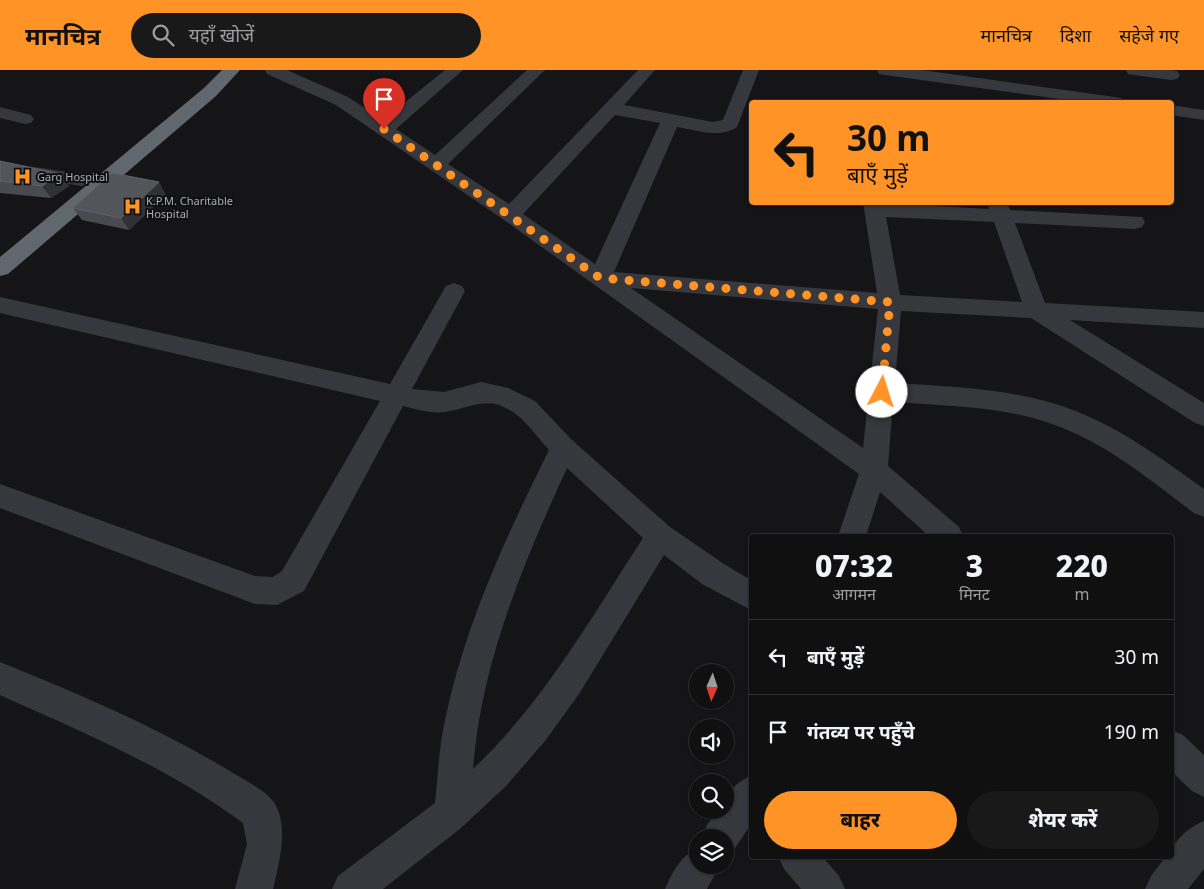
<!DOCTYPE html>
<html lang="hi">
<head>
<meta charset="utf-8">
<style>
	:root { --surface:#101011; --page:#19191a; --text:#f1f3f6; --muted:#9c9d9f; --line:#303031; --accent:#ff9325 }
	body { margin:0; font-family:"Noto Sans","Noto Sans Devanagari",sans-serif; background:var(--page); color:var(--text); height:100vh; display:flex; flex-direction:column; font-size:19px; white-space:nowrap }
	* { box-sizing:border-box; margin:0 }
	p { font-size:16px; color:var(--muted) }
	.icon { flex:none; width:28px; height:28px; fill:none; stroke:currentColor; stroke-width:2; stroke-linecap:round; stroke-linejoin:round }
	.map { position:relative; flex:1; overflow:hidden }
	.details { position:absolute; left:749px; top:464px; width:425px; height:325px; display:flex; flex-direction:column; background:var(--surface); border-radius:5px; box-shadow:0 1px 4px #0004,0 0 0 1px var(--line) }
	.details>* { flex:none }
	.banner { position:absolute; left:749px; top:30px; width:425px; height:105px; border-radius:5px; box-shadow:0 1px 4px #0004,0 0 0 1px var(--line); background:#ff9325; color:#111; overflow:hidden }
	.needle { width:32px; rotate:183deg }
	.fabs { position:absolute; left:689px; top:594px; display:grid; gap:10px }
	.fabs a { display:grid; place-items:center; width:45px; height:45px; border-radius:50%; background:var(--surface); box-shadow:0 1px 4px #0004,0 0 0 1px var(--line); font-size:25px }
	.pin { position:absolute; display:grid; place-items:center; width:42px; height:42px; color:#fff; margin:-51px -21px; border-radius:50% 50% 50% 0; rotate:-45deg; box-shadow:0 0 5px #0007 }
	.pin .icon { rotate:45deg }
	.me { position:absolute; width:55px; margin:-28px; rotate:5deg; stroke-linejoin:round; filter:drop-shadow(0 0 4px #0008) }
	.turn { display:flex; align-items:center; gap:18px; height:105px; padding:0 15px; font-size:22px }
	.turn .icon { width:65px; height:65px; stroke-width:2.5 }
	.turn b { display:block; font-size:35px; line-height:42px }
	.eta { display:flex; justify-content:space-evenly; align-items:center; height:85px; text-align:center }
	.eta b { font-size:30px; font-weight:800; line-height:35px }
	.cta { display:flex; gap:10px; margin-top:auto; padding:10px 15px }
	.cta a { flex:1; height:58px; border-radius:30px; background:var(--accent); color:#111; font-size:20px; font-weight:800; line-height:58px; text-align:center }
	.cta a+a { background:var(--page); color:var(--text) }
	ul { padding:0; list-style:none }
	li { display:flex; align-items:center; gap:15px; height:75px; padding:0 15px; border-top:1px solid var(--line) }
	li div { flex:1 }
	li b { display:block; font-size:19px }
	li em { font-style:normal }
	header { display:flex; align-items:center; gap:30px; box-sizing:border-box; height:70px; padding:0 25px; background:var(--accent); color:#111 }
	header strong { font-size:24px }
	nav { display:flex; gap:28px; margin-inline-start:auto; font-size:18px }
	.search { width:350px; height:45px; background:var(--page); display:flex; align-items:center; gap:12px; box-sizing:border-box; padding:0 18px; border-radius:28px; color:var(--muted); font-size:19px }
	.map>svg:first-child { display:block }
</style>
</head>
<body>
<header>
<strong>मानचित्र</strong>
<div class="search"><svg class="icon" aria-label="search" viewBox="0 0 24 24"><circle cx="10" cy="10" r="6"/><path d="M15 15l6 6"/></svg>यहाँ खोजें</div>
<nav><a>मानचित्र</a><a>दिशा</a><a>सहेजे गए</a></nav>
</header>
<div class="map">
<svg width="1204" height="819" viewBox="0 0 1204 819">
	<rect width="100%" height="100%" fill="#151517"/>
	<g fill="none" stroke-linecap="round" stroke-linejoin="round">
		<!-- minor -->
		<path fill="#36383d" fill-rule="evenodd" d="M265 0H287L348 27 383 50 445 0H463L396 59 435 85 527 0H545L448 94 509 134 638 0H655L624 35 713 52 723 50 743 0H759L737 57C720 69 697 60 677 57L614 202 877 223 863 132 989 139 987 132H1007L1010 140 1142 147 1145 152 1142 157 1135 159 1015 153 1045 233 1204 242V258L1070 250 1204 333V356L1195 353 1031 248 901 241 895 313C958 317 1026 319 1085 345 1128 363 1166 392 1204 419V447L1194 443C1150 410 1105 372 1052 354 1002 336 946 336 893 332L888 396 959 457 963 466H929L880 422 866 466H838L859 404 504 150 336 35 267 4ZM615 45 660 53 595 194 523 144ZM886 147 994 152 1022 232 900 225ZM631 218 878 239 863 378Z
			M877 0H922L1115 27 1121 28 1124 32H1081L885 5 879 4Z
			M1126 0H1171L1177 1 1180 5 1177 9 1171 10 1134 5 1128 4Z
			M1171 35 1204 40V50L1171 45Z
			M0 37 31 45 34 49 31 53 25 54 0 48Z
			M0 92 82 104 89 106 92 110 89 114 82 116 0 104Z
			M454 213 462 216 465 221 412 319 444 322 481 312 508 318 535 331 572 370 670 457 724 494 751 510V540L702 514 664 485 579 624 545 671 506 716 461 758 383 819H332L338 806 435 733C438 705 439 677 445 650 465 554 506 467 549 380 539 369 529 355 518 346 490 323 474 337 445 342 431 344 416 339 403 336L304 521 277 535 255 534 0 438V414L255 506 273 507 282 501 380 331 0 243V227L390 314 446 216ZM567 398 643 468C591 548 543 633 473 699 481 593 523 494 567 398Z
			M0 592C79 624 160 658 233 703 243 709 266 721 273 731 290 754 279 794 273 819H235L247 774 243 753C169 698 84 663 0 625Z
			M1171 660 1183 665 1204 685V727L1192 721 1171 701Z
			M751 706V754L733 781 725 784V768H702L707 755 718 740H725C725 723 736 712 751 706Z
			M1204 751V799L1188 819H1145L1151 806 1166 786H1171C1171 771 1191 756 1204 751Z
			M698 778V795H720L707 819H665C672 803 681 785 698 778Z
			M778 786H822L839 806 845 819H801L784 799Z"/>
		<!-- highway -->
		<path fill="#61676e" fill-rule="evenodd" d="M222 0H240L216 26 8 204 0 206V187L204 18Z"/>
	</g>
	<!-- wall -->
	<path fill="#484a4f" d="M0 91 69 116 51 128 0 123Z
		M166 125 129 160 82 150 73 138Z"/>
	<!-- shaded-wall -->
	<path fill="#2f3134" d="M61 104 69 116 51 128 42 116Z
		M159 112 166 125 129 160 121 148Z"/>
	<!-- building -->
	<path fill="#52555a" stroke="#5f6369" d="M0 91 61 104 42 116 0 111Z
		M112 103 159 112 121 148 73 138Z"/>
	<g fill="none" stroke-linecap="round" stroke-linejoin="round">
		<!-- route -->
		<path stroke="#ff9325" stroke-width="9" stroke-dasharray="0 16.2" d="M384 59 600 208 890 232 882 322"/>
	</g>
	<!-- icons -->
	<defs>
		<symbol id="hospital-bare" viewBox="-9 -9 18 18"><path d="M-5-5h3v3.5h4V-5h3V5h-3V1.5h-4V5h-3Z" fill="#ff9325" stroke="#101012" stroke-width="2.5" paint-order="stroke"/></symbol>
	</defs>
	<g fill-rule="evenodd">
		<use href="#hospital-bare" x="10" y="94" width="25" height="25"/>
		<use href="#hospital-bare" x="120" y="124" width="25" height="25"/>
	</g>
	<g text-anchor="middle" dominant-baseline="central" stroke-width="4" stroke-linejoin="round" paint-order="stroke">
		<!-- far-poi labels -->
		<g font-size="11" fill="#a5aeb9" stroke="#101012" text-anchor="start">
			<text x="37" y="106">Garg Hospital</text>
			<text x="146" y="130">K.P.M. Charitable<tspan x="146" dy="13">Hospital</tspan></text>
		</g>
	</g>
</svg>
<div class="fabs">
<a><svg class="needle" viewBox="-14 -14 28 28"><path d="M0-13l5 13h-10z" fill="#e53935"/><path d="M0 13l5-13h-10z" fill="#9c9d9f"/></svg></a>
<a><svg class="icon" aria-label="sound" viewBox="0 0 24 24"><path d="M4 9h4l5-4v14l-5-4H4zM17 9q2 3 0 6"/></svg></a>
<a><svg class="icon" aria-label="search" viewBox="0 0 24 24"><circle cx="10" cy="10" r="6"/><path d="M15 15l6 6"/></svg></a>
<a><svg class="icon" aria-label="layers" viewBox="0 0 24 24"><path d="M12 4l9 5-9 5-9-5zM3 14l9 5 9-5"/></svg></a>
</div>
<div class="pin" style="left:384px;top:59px;background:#d93025"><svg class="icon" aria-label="arrive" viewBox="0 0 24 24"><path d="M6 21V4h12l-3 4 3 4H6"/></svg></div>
<svg class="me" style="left:882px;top:322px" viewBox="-20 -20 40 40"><circle r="19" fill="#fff"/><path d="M0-13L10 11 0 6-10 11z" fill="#ff9325"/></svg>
<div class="banner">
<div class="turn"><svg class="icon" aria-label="left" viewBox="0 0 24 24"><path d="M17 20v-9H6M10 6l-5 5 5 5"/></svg><div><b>30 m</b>बाएँ मुड़ें</div></div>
</div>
<section class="details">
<div class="eta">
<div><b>07:32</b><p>आगमन</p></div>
<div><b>3</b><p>मिनट</p></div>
<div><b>220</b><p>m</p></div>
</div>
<ul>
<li><svg class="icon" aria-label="left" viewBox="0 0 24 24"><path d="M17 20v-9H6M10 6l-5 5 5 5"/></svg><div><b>बाएँ मुड़ें</b></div><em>30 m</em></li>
<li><svg class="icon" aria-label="arrive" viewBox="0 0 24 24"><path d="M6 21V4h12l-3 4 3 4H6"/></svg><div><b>गंतव्य पर पहुँचे</b></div><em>190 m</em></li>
</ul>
<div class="cta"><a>बाहर</a><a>शेयर करें</a></div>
</section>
</div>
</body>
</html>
